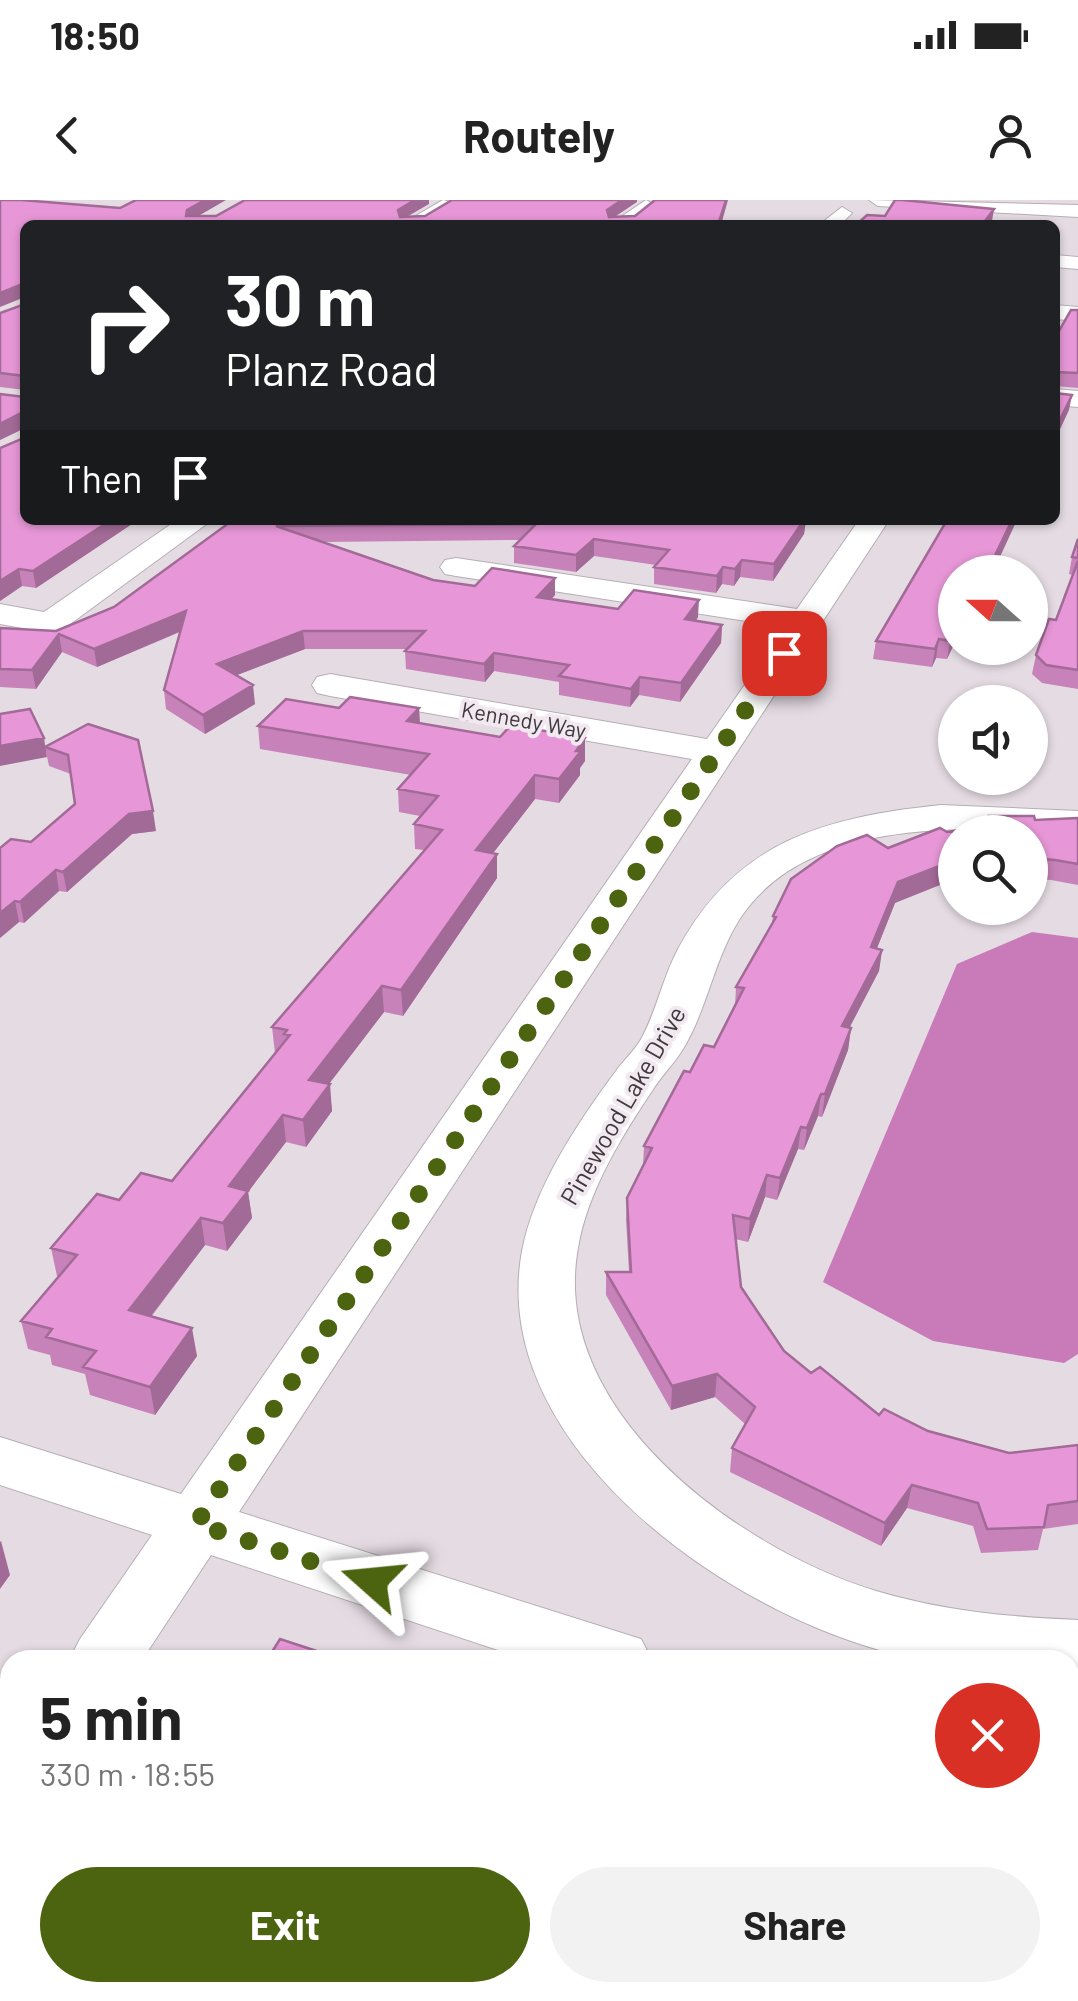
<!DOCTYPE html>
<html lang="en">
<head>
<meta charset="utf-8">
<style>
	:root { --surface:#fff; --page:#f2f2f2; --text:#222; --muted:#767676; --accent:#4c630f }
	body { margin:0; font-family:Barlow,sans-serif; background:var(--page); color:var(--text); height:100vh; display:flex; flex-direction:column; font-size:38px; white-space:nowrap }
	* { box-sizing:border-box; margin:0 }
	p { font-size:32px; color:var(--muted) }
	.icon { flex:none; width:55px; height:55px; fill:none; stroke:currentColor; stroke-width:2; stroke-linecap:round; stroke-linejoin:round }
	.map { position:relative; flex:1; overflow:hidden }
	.side { position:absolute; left:0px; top:1450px; width:1080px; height:352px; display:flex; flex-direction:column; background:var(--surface); border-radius:30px 30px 0 0; box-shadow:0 2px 8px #0004 }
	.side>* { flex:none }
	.guide { position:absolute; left:20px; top:20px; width:1040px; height:305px; border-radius:15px; box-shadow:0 2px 8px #0004; background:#202124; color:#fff; overflow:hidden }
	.needle { width:65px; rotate:291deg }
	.fabs { position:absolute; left:938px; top:355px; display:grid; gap:20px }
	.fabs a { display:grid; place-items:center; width:110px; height:110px; border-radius:50%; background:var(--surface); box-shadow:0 2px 8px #0004; font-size:50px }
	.pin { position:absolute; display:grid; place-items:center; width:85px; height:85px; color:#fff; margin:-42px; border-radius:20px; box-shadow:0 5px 15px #0006 }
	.me { position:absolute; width:110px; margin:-55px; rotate:288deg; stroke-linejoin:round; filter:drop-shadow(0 0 8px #0008) }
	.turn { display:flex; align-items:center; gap:35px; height:210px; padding:0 40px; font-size:45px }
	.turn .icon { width:130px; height:130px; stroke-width:2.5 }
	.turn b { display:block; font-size:70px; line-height:85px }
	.then { display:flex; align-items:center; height:95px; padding:0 40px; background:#0003; gap:20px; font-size:38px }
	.round { display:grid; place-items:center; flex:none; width:105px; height:105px; border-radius:52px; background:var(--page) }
	.headline { display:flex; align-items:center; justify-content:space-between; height:170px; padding:0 40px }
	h1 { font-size:60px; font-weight:700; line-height:75px }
	.primary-button { display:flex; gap:20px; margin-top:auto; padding:20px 40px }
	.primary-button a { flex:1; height:115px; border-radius:60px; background:var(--accent); color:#fff; font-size:40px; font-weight:700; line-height:115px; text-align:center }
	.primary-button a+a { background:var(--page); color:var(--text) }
	.status { display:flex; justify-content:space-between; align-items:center; height:70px; padding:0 50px; background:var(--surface); direction:ltr }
	.status svg { height:28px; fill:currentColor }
	header { display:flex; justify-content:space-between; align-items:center; height:130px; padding:0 40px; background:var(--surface); font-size:45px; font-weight:700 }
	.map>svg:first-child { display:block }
</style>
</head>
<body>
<div class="status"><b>18:50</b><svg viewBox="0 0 49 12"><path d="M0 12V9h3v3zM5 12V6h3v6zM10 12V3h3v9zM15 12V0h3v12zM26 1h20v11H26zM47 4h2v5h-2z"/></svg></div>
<header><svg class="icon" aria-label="back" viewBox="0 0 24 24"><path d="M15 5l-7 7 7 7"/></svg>Routely<svg class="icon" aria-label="person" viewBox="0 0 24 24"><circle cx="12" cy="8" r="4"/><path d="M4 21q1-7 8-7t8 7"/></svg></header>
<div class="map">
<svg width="1078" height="1801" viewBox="0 0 1078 1801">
	<rect width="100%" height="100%" fill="#e5dce3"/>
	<!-- water -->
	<path fill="#c87ab9" d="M1032 732 1078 738V1154L1064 1163 933 1141 823 1082 957 764Z"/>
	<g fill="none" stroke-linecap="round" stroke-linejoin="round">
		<defs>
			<path id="minor" d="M443 0 450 2V10L424 25H400Z
				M646 0 656 6 632 25H609Z
				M869 0 1078 5V17L878 6Z
				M842 7 852 13 840 25H819Z
				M1055 55 1078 57V69L1055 67Z
				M1055 105 1078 107V121L1055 119Z
				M1055 189 1078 191V207L1055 205Z
				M177 320H212L62 430 50 433 0 424V404L44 412Z
				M859 320H889L239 1312 641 1439 652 1460H528L211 1355 142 1460H69L80 1439 152 1335 0 1285V1237L181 1294 692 559 330 496 317 493 312 485 317 477 330 474 707 539 785 427 456 376 445 374 440 367 445 360 456 358 797 409Z
				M941 605 1078 611V635C972 625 809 616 741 717 714 758 708 808 683 849 674 864 661 876 652 891 621 937 587 993 578 1048 548 1211 740 1350 876 1391 943 1411 1009 1417 1078 1420V1478H1070V1460C1025 1460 961 1467 919 1459 748 1429 485 1252 522 1051 534 988 578 922 616 871 623 861 633 852 640 841 656 813 662 780 677 751 735 641 825 617 941 605Z
				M10 1566V1645L0 1649V1570Z
				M1070 1572 1078 1575V1643L1070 1640Z
				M443 1792H524L521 1801H439Z"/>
		</defs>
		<!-- minor casing -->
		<use href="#minor" stroke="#b6aeb4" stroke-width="2"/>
		<!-- minor -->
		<use href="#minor" fill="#fff" fill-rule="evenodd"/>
	</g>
	<!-- wall -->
	<path fill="#c782b9" d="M25 104V190L0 187V113Z
		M1078 110V188L1055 186V138Z
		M25 197V320H138L36 388 22 386 0 401V248L24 238V228L0 240Z
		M233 320H806L804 334 773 381 740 377 734 386 722 384 716 393 654 384V367L656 365 594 356 576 372 514 363V346L520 340 323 342 433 380 475 386 555 378V395L551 399 618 409 698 417 696 421 722 425 721 443 680 502 639 495 630 507 559 495V482L494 471 485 482 406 469 405 451 407 449H305L237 475 255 504 205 534 166 509 164 490 180 432 97 467 62 452 36 489 0 487V428L56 431 114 407Z
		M1078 339V489L1042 483 1032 474 1036 455 1056 420 1073 375 1069 374 1072 357Z
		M955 372V442L947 459 936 458 932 467 873 459 876 441Z
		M339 508H419L420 524 500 537 585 538V561L580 568V575L559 603 535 599 493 653 497 654V678L403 816 384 812 329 884 332 911 306 947 286 942 248 992 252 1018 227 1051 205 1045 151 1117 197 1156 155 1215 90 1195 85 1174 52 1165 50 1155 28 1149 21 1121 59 1076H57L51 1048 119 1000 172 981 275 853 272 827 424 650 415 649 414 624 420 616 399 612 398 589 411 575 260 549 258 526Z
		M88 524 156 631 132 634 67 692 59 691 24 723 19 722 0 738 31 642 75 604 71 574 49 566 45 547Z
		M989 616 1035 620 1078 618V685L1051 680 1030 679V632H955L895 703 877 748 882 750 879 771 849 827 851 828 848 850 822 917 818 916 804 950 798 949 777 1000 765 997 748 1042 735 1039 741 1087 784 1151 811 1173 879 1215 928 1231 1009 1253 1078 1245V1324L1043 1329 1038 1350 981 1353 973 1326 907 1308 881 1346 730 1272 732 1248 745 1224 715 1197 671 1210 606 1095V1072H629L626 1020 627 998 643 966 644 946 690 872 714 847 735 806 736 787 772 723 773 716 888 648 947 632 987 626Z"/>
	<!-- shaded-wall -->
	<path fill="#a26a96" d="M205 0H226L188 22 186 16 187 10Z
		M415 0H429V4L398 22V10Z
		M622 0H637V2L607 22V10Z
		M726 0H728L721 25H718Z
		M994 9 992 21 989 25H982Z
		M25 83V97L0 107V93Z
		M1072 195 1069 210 1055 240V230Z
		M23 212 25 228 0 240V224Z
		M111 320H138L36 388 33 371Z
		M804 320H806L804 334 773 381 774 364Z
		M1012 320H1017L993 372H987Z
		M594 339V356L576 372V355Z
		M742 360 740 377 734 386 735 369Z
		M723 367 722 384 716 393 717 376Z
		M19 369 22 386 0 401V381Z
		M555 378V395L537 414V397Z
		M699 400 698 417 684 437 685 419Z
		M186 411 188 428 97 467 94 449Z
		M722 425 721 443 680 502 681 483Z
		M955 429V442L947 459 950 441Z
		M303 431 305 449 219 482 217 464Z
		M59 434 62 452 36 489 32 470Z
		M939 439 936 458 932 467 935 449Z
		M494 453V471L485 482 484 464Z
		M640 477 639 495 630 507 631 489Z
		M253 485 255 504 205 534 203 515Z
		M419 508 420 531 407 521Z
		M44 538 47 557 0 566V546Z
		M585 538V561L580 568V575L559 603V579Z
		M535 575V599L477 674 476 650Z
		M153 611 156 631 132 634 67 692 63 672 129 614Z
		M497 654V678L403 816 401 790Z
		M955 660V679L895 703 869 768 871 747 898 682Z
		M56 670 59 691 24 723 20 702Z
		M15 701 19 722 0 738V713Z
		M882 750 879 771 839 848 842 826Z
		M382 786 384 812 312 906 309 880Z
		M851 828 848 850 822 917 825 894Z
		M330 884 332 911 306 947 303 920Z
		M821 894 818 916 804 950 807 928Z
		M283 915 286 942 248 992 252 1018 227 1051 223 1023 229 986Z
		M801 927 798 949 777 1000 780 978Z
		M767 975 765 997 748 1042 750 1019Z
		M201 1018 205 1045 134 1138 129 1110Z
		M192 1128 197 1156 155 1215 150 1187Z
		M717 1174 715 1197 671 1210 672 1186Z
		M912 1285 907 1308 881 1346 885 1323Z
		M1 1341 10 1375 0 1389V1342Z"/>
	<!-- building -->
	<path fill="#e797d7" stroke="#a26a96" stroke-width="2.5" d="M0 0H21L120 8 136 0H205L187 10 186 16H216L245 0H415L398 10 400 17 425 16 452 0H622L607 10 609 17 635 16 655 0H726L718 25H25V83L0 93Z
		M895 0H902L994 9 982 25H856L867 15 885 16Z
		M25 104V176L0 173V113Z
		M1071 110H1078V173L1055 172V138Z
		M1055 193 1072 195 1055 230Z
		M0 194 25 197V320H111L33 371 19 369 0 381V248L24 238 23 212 0 224Z
		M233 320H804L774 364 742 360 735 369 723 367 717 376 654 367 669 350 594 339 576 355 514 346 536 324 276 326 433 380 475 386 492 368 555 378 537 397 618 409 634 390 699 400 685 419 722 425 681 483 640 477 631 489 559 476 569 465 494 453 484 464 405 451 425 431H303L217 464 253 485 203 515 164 490 186 411 94 449 59 434 32 470 0 469V428L56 431 114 407Z
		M947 320H1012L987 372H955V429L950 441 939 439 935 449 876 441Z
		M1078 339V358L1072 357Z
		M1078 361V470L1046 465 1036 455 1049 419 1056 420Z
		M350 497 419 508 407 521 500 537 511 525 585 538 576 551H581L559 579 535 575 476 650 497 654 401 790 382 786 309 880 330 884 303 920 283 915 229 986 248 991 223 1023 201 1018 129 1110 192 1128 150 1187 83 1167 96 1151 46 1137 52 1129 21 1121 77 1055 51 1048 97 994 119 1000 141 973 172 981 290 835 284 834 287 830 272 827 442 630 414 624 438 596 398 589 429 554 258 526 286 499 339 508Z
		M30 509 44 538 0 546V514Z
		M88 524 138 540 153 611 129 614 63 672 56 670 20 702 15 701 0 713V648L11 639 31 642 75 604 68 555 45 547Z
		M989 616H1034L1035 620 1078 618V664L1055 660 1030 658V632H955V660L898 682 871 747 882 750 842 826 851 828 825 894H821L807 928 801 927 780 978 767 975 750 1019 733 1015 741 1087 784 1151 811 1173 820 1167 879 1215 884 1209 928 1231 1009 1253 1078 1245V1301L1048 1305 1044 1327 987 1329 978 1303 912 1285 885 1323 732 1248 755 1207 717 1174 672 1186 606 1072H631L627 998 652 948 644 946 684 871 690 872 704 845 714 847 744 788 736 787 776 717 773 716 791 679 837 646 867 635 888 648 940 628 947 632 992 625Z
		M280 1439 344 1460H267Z
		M1070 1765 1078 1768V1801H664L652 1796 653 1792H1070Z
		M154 1792H191L193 1801H131Z"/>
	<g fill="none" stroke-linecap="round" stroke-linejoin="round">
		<!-- route -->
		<path stroke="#4c630f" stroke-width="18" stroke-dasharray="0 32.4" d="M372 1381 196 1324 784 453"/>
	</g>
	<g text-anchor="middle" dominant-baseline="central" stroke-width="8" stroke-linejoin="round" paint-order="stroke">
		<!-- far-street labels -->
		<g font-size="22" fill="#3d393c" stroke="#f2e9f0">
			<text transform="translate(524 519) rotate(10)">Kennedy Way</text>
		</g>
		<!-- street labels -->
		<g font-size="25" fill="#3d393c" stroke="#f2e9f0">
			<text transform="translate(622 905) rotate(-60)">Pinewood Lake Drive</text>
		</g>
	</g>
</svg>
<div class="fabs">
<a><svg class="needle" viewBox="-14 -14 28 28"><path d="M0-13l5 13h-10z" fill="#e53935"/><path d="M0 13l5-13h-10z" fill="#767676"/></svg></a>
<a><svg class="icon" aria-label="sound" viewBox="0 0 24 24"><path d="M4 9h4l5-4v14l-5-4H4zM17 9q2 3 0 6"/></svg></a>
<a><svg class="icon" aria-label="search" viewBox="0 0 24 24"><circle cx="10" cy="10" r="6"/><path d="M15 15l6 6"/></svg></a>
</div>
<div class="pin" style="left:784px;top:453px;background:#d93025"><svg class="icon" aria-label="arrive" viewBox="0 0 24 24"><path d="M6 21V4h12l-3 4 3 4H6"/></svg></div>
<svg class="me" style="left:372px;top:1381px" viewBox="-20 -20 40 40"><path d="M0-17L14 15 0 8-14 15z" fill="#4c630f" stroke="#fff" stroke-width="4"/></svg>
<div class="guide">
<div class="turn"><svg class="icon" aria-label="right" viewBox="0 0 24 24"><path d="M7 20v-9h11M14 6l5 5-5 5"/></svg><div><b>30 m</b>Planz Road</div></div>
<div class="then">Then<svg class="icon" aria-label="arrive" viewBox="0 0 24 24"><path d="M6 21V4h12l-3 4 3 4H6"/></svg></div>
</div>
<section class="side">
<div class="headline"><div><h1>5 min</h1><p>330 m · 18:55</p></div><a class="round" style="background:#d93025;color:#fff"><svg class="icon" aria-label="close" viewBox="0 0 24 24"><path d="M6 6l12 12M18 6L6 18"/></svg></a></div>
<div class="primary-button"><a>Exit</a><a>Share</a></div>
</section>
</div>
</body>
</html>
